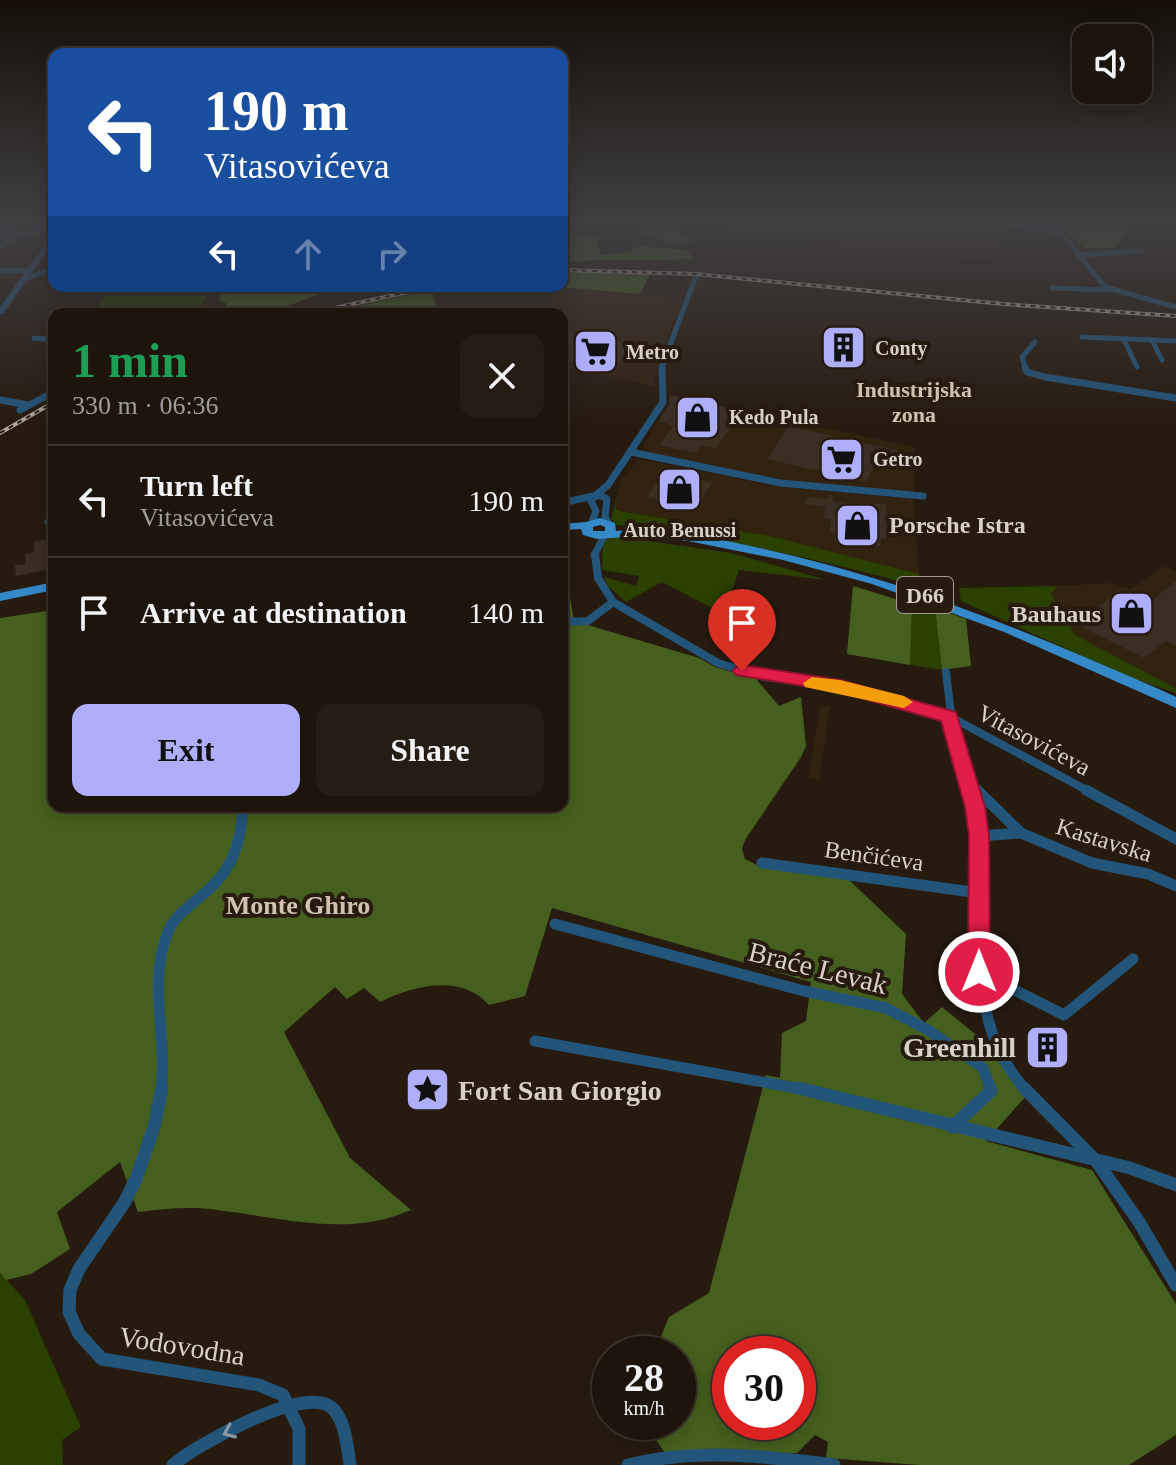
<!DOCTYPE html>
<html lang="en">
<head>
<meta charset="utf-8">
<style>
	:root { --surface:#1d140b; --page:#251d14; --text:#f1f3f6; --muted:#a09e9d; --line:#3b332c; --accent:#aeaefb }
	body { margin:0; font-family:Georgia,serif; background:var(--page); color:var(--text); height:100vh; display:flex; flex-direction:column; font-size:30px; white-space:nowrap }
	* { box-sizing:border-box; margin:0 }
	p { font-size:26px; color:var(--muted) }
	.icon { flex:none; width:44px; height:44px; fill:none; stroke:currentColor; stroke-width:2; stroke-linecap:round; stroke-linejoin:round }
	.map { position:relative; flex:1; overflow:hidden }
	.panel { position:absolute; left:48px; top:308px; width:520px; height:504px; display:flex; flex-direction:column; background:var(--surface); border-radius:16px; box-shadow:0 4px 20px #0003,0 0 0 2px var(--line) }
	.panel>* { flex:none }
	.banner { position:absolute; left:48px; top:48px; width:520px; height:244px; border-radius:16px; box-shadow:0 4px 20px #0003,0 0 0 2px var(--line); background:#1a4fa0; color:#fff; overflow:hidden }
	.fabs { position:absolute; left:1072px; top:24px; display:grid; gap:16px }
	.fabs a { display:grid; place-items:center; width:80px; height:80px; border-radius:16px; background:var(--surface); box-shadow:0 4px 20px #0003,0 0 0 2px var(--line); font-size:40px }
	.speed { position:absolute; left:592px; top:1336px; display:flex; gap:16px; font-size:40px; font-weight:700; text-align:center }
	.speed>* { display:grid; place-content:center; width:104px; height:104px; border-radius:50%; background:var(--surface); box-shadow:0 4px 20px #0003,0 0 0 2px var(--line); line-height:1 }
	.speed small { font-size:20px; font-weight:400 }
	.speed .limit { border:12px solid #d22; background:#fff; color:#111 }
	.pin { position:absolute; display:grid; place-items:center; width:68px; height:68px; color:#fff; margin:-82px -34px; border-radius:50% 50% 50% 0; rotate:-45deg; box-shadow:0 0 8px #0007 }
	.pin .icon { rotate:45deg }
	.me { position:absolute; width:88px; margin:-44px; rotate:0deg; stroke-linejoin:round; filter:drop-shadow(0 0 6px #0008) }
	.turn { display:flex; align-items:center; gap:28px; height:168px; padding:0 24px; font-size:36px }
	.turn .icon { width:104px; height:104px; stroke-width:2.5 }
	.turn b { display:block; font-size:56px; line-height:68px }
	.lanes { display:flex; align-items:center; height:76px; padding:0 24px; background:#0003; justify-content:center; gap:40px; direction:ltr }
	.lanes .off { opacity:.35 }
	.round { display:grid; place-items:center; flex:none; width:84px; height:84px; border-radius:16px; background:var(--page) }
	.headline { display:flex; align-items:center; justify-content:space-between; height:136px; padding:0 24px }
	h1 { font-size:48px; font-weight:800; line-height:60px; color:#1e9e55 }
	.action { display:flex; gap:16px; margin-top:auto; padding:16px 24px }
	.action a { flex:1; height:92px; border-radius:16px; background:var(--accent); color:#111; font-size:32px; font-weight:800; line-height:92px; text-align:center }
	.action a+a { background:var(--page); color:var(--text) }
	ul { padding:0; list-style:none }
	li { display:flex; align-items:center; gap:24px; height:112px; padding:0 24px; border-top:2px solid var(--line) }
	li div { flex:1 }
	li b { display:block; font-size:30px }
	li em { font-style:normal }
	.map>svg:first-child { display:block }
</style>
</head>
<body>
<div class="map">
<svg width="1176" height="1465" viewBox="0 0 1176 1465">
	<rect width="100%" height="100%" fill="#271b0f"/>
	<!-- built -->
	<path fill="#322210" d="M734 220H987L1006 263 725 234Z
		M455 286H548L683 298 661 352 654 378 657 387 562 366V314H438L432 290Z
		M739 410 914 447V493L781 481 650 453 643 448 656 421 674 426Z
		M639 459 779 487 913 499 919 574 770 536 619 511 615 508 622 478Z
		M1165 566 1176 571V688L1075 635 1050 594 1058 586 1110 583 1131 589Z
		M820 706 830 707 819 780 808 778Z"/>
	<!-- green -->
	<path fill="#2b4101" d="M106 296H207L197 314H92Z
		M622 478 615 508 619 511 770 536 919 574 920 587C820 559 720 537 617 525L611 519Z
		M613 536 731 553 827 580 739 570 724 614 662 582 626 602 608 586 604 577 636 586 639 576 602 570 603 541Z
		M1058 586 1051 594 1075 635 1176 688V693L1126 676 961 601 959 588Z
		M912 604 935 608 942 670 910 665Z
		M0 1273 25 1300 81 1427 62 1440 63 1465H0Z"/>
	<!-- forest -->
	<path fill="#45601e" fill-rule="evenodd" d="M632 220H674L671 229 684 233 693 241H665L644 235 642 231 655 227 653 223 644 226 629 223Z
		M1006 220H1131L1115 248H1084L1062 227Z
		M562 230 597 237 600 255 629 253 636 246 685 250 695 259 562 261Z
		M613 270 651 272 640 294 548 286H562V272Z
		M224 286 234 287 358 286 317 295 266 314H220L227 304 219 300Z
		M432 290 438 314H319Z
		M853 586 912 604 910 665 847 654Z
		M562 588 569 591 574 621 699 658 715 667 756 679 779 706 801 697 806 746 801 757 745 840 742 849 745 859 757 865 848 879 906 934 902 994 924 1023 942 1007 986 1043 1026 1096 986 1141 1092 1170 1176 1304V1435L1129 1465H920L826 1458 828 1442 815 1435 797 1453 664 1452 645 1422H678V1354H654L669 1317 709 1293 766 1075 780 1078 782 1033 806 1021 811 982 552 908 525 996 489 1005C461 973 413 986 380 1002L364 988 347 999 335 987 284 1032 350 1158 411 1210C400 1214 388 1219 376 1221 323 1231 269 1216 217 1210 190 1206 164 1209 138 1212L120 1162 57 1212 70 1249 31 1274 6 1280 0 1273V618L54 610V806H562ZM730 1354H798V1422H730Z
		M935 608 966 619 971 666 942 670Z"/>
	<!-- building -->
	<path fill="#3b2e22" d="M562 331 635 345 612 370 562 359Z
		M831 338 858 341 857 357 830 355Z
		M670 395 739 410 736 413 741 414 716 448 702 445 695 453 659 445 674 426 658 421 669 405Z
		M788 426 820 433 910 453 906 462 879 456 866 482 767 459Z
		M665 472 712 483 697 508 647 497Z
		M830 494 834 502 886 504 887 539H881L880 546 834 542 835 533 830 532 831 519 823 518 826 507 805 504 806 497 828 499Z
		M54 538V568L16 576 15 565 25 564V554L34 552V542Z
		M1176 581V646L1166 641 1144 658 1076 624 1118 591 1146 605Z"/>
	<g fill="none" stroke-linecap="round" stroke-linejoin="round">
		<!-- minor-far4 -->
		<path stroke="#23547a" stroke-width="5" d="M1053 220 1064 236
			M988 222 1038 228 1064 236 1105 287 1176 307
			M1 237 15 220
			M0 238 54 230
			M0 247 14 236
			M1078 255 1141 251
			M0 271H29
			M24 279 54 269
			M1052 288 1110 290
			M1082 337 1176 341
			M34 338 54 340
			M1124 340 1137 367
			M1153 342 1162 360
			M661 369 696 276
			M1026 369 1022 357 1035 342"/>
		<!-- minor-far3 -->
		<path stroke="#23547a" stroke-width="7" d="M1025 367 1027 372 1045 377 1176 398
			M0 400 28 405
			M20 410 54 392
			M631 452 780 483 923 496
			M596 495 608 485 663 402 662 367
			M562 503 593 496
			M48 522 54 524
			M592 522 596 511 590 499 600 495 607 499 605 516 608 523
			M594 556 604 536"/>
		<!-- minor-far2 -->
		<path stroke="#23547a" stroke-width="8" d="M595 554 598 578 613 602 718 663 764 677 840 686 949 716 1090 792
			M562 622 588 621 613 602
			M946 672 951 714 971 792
			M970 784 979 792"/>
		<!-- minor-far1 -->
		<path stroke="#23547a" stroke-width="11" d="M971 790C994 888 951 1009 1026 1090
			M977 790 1021 833 979 836
			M1086 790 1176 839
			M1021 833 1092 863 1148 874 1176 886
			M762 863 979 893
			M555 924 804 991 886 1008 928 1030 983 1068 991 1090
			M979 972 1064 1015 1133 959
			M535 1041 807 1090
			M161 1090C168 1037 147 983 168 932 175 916 188 907 201 896 232 872 241 845 243 806"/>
		<!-- minor -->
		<path stroke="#23547a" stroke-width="13" d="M162 1088 154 1127 136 1179 124 1203 79 1269 70 1290 69 1312 79 1334 102 1359 259 1385 283 1395 299 1429V1465
			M798 1088 1130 1168 1176 1185
			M1024 1088 1097 1162 1139 1222 1176 1285
			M952 1127 991 1091 990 1088
			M173 1465C196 1445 303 1385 331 1407 346 1420 347 1447 350 1465
			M628 1465C695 1448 766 1456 834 1465"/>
		<!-- tertiary -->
		<path fill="#23547a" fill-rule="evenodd" d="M54 234V241L3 314H0V307L52 235Z"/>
		<!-- primary -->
		<path fill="#3589c8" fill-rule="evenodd" d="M600 518 615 523 616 531C662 525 710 537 755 547 897 577 1029 632 1161 690L1176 697V708L1004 632 872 584 783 560 688 541 639 536 597 539 583 535 581 529 562 530V524L586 522ZM600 525 605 527V531H593V527Z
			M54 582V590L0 601V593Z"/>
		<defs>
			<path id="rail" d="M562 270 696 274 1003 304 1176 316
				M307 314 436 286
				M0 433 54 402"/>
		</defs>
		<!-- rail casing -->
		<use href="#rail" stroke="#ada49b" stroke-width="4"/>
		<!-- rail -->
		<use href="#rail" stroke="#271b0f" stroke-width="2" stroke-dasharray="5" stroke-linecap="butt"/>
	</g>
	<!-- one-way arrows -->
	<defs><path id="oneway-chevron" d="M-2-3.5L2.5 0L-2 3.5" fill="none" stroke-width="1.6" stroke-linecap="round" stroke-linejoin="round" transform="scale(2)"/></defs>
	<use stroke="#8799a5" href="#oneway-chevron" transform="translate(229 1432) rotate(157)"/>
	<!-- sky -->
	<linearGradient id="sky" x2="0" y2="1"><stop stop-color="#150f08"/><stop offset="0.52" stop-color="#413f42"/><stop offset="1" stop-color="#413f42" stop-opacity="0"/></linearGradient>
	<rect width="1176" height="425" fill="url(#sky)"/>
	<!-- route -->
	<path fill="#e11d48" stroke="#92132f" stroke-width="2" d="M742 665 840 680 956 712 985 807 989 836 990 972 987 979 979 982 971 979 968 972 969 836 965 807 941 721 840 692 736 675 733 671 736 667Z"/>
	<!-- slow -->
	<path fill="#f59e0b" d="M812 677 840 680 904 696 913 702 904 708 805 687 803 683Z"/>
	<!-- icons -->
	<defs>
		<symbol id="building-square" viewBox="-11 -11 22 22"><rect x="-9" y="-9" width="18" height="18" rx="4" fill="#aeaefb" stroke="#271b0f"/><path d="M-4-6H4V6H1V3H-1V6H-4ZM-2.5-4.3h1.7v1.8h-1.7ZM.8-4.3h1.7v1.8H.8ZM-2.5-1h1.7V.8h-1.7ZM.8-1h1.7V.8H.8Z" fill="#111"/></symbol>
		<symbol id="supermarket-square" viewBox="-11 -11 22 22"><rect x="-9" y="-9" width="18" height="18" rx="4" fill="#aeaefb" stroke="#271b0f"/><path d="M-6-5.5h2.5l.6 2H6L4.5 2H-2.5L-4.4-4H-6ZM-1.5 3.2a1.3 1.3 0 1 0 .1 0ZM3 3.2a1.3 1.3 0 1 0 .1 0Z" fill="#111"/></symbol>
		<symbol id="shop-square" viewBox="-11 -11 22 22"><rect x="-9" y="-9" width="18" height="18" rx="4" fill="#aeaefb" stroke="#271b0f"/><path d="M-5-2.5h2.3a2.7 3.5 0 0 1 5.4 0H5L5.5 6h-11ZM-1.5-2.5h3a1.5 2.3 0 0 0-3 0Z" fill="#111"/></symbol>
		<symbol id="sight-square" viewBox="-11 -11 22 22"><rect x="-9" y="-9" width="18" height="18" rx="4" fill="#aeaefb" stroke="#271b0f"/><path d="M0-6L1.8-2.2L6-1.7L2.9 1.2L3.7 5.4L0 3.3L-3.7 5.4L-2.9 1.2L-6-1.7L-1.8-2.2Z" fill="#111"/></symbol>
	</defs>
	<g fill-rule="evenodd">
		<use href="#building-square" x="818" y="322" width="51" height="51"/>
		<use href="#supermarket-square" x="570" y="326" width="51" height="51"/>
		<use href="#shop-square" x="672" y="392" width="51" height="51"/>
		<use href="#supermarket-square" x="816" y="434" width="51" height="51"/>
		<use href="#shop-square" x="654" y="464" width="51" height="51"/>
		<use href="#shop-square" x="832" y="500" width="51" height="51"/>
		<use href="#shop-square" x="1106" y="588" width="51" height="51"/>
		<use href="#building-square" x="1022" y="1022" width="51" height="51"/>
		<use href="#sight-square" x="402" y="1064" width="51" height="51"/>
	</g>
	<g text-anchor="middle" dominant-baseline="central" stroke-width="8" stroke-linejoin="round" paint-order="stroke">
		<!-- far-poi labels -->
		<g font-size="20" font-weight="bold" fill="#d9d1c9" stroke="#271b0f" text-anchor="start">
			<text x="875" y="348">Conty</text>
			<text x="626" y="352">Metro</text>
			<text x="729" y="417">Kedo Pula</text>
			<text x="873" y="459">Getro</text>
			<text x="680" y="530" text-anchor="middle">Auto Benussi</text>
		</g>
		<!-- far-neighbourhood labels -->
		<g font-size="22" font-weight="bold" fill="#d1c1b1" stroke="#271b0f">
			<text x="914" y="389">Industrijska<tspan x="914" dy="25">zona</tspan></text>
		</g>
		<!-- shield labels -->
		<rect fill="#271b0f" stroke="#a49a91" stroke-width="2" x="897" y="577" width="56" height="36" rx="6"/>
		<g font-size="22" font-weight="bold" fill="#d9d1c9">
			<text x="925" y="595">D66</text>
		</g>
		<!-- poi labels -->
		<g font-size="24" font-weight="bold" fill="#d9d1c9" stroke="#271b0f" text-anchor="start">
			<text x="889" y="525">Porsche Istra</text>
			<text x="1101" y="614" text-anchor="end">Bauhaus</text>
		</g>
		<!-- street labels -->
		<g font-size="24" fill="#d9d1c9" stroke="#271b0f">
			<text transform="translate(1034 740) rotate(28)">Vitasovićeva</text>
			<text transform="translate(1104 840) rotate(17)">Kastavska</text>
			<text transform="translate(874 856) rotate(8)">Benčićeva</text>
		</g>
		<!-- neighbourhood labels -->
		<g font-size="26" font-weight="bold" fill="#d1c1b1" stroke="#271b0f">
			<text x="298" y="905">Monte Ghiro</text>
		</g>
		<!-- near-street labels -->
		<g font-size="28" fill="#d9d1c9" stroke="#271b0f">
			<text transform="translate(818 968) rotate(14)">Braće Levak</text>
			<text transform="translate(182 1346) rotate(9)">Vodovodna</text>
		</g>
		<!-- near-poi labels -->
		<g font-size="28" font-weight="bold" fill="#d9d1c9" stroke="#271b0f" text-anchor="end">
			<text x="1016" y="1047">Greenhill</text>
			<text x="458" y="1090" text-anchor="start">Fort San Giorgio</text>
		</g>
	</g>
</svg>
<div class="fabs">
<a><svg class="icon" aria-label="sound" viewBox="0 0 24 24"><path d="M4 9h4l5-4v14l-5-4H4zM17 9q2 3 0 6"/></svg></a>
</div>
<div class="speed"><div>28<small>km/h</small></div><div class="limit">30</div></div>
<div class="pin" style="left:742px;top:671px;background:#d93025"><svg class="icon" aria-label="arrive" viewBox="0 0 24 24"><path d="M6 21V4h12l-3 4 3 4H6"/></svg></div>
<svg class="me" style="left:979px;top:972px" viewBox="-20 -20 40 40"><circle r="17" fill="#e11d48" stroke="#fff" stroke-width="3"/><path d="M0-11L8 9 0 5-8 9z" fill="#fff"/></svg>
<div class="banner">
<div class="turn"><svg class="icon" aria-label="left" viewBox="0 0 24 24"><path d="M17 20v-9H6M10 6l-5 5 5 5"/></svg><div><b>190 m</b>Vitasovićeva</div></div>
<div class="lanes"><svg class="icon" aria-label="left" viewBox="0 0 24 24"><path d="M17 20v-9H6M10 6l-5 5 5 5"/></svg><svg class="icon off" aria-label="ahead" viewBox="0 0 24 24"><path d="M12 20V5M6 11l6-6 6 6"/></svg><svg class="icon off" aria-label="right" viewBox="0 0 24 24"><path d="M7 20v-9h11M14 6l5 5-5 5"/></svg></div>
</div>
<section class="panel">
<div class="headline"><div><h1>1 min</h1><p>330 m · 06:36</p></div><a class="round"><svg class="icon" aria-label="close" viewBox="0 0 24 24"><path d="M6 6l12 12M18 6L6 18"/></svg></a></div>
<ul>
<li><svg class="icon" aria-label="left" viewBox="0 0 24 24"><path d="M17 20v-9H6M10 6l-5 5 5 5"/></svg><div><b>Turn left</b><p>Vitasovićeva</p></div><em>190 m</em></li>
<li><svg class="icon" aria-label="arrive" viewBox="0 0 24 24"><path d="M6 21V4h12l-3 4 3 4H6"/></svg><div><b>Arrive at destination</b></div><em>140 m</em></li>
</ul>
<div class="action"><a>Exit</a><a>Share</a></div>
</section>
</div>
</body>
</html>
